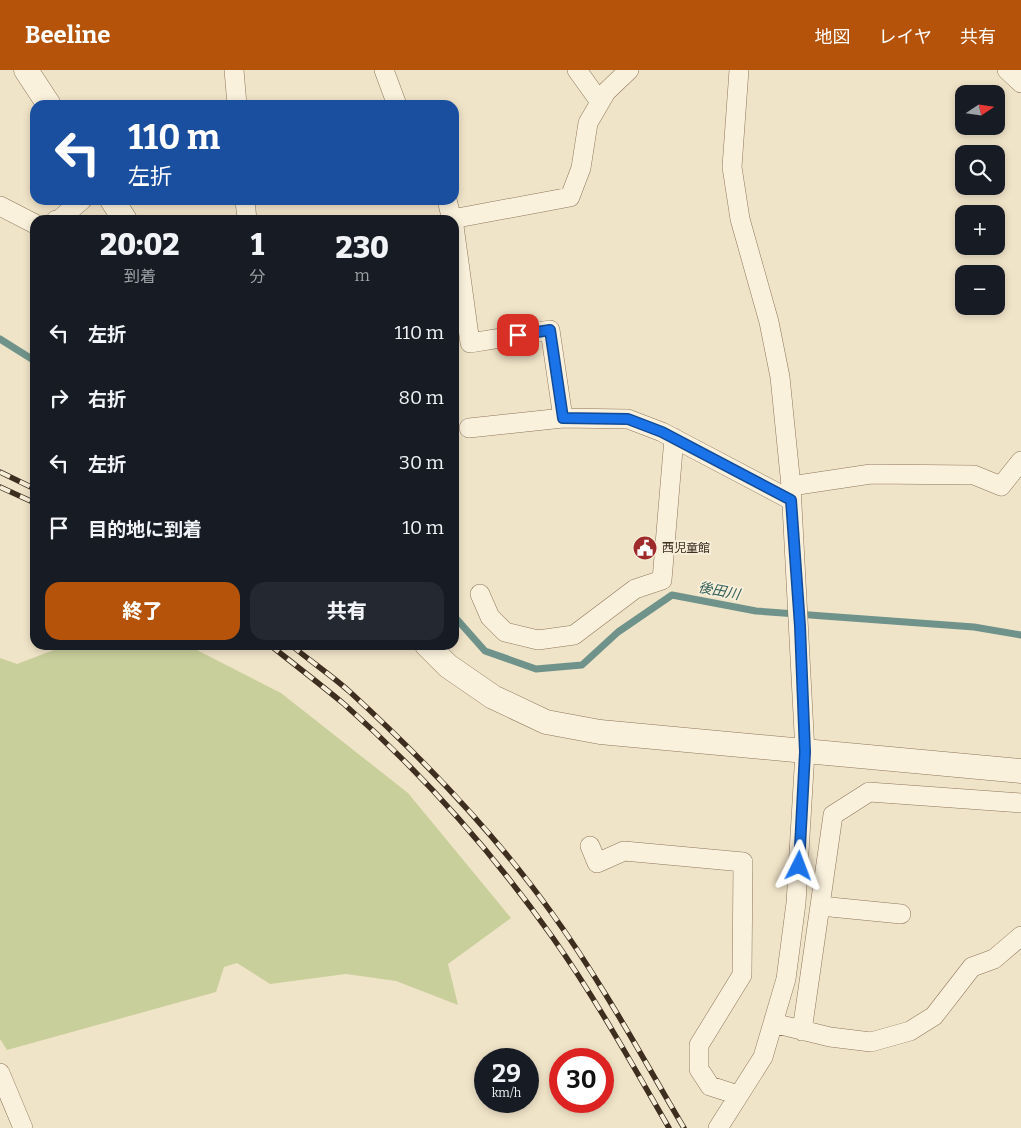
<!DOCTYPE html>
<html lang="ja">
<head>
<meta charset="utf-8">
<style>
	:root { --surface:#171b24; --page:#242831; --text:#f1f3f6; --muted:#9ea1a6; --accent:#b45309 }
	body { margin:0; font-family:Bitter,"Noto Sans JP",serif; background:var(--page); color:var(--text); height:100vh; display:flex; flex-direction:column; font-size:19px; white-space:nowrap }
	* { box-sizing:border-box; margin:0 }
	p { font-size:16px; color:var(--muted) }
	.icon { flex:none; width:28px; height:28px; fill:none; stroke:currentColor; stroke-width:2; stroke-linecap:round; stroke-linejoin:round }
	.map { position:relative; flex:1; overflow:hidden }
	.side { position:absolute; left:30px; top:145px; width:429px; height:435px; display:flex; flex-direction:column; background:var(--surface); border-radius:15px; box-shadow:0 2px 8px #0003 }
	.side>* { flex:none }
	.hud { position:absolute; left:30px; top:30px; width:429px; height:105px; border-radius:15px; box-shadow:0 2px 8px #0003; background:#1a4fa0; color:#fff; overflow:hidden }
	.needle { width:32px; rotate:77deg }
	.controls { position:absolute; left:955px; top:15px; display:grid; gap:10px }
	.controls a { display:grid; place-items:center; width:50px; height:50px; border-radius:10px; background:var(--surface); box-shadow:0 2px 8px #0003; font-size:25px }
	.speed { position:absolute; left:474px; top:978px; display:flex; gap:10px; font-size:25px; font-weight:700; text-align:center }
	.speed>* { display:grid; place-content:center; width:65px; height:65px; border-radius:50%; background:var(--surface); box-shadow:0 2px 8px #0003; line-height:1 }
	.speed small { font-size:12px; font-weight:400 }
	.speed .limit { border:8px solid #d22; background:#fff; color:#111 }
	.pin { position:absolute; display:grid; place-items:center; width:42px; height:42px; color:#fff; margin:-21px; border-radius:10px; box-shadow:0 2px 8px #0006 }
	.me { position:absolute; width:55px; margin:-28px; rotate:3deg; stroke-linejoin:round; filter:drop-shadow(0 0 4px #0008) }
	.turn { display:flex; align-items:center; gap:18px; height:105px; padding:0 15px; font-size:22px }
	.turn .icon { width:65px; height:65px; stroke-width:2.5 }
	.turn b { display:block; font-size:35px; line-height:42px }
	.eta { display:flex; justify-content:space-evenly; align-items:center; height:85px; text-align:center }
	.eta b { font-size:30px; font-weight:800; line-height:35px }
	.cta { display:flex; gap:10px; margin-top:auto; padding:10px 15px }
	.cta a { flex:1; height:58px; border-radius:15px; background:var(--accent); color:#fff; font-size:20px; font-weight:800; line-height:58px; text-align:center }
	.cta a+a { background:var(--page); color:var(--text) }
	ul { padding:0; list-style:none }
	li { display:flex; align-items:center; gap:15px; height:65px; padding:0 15px }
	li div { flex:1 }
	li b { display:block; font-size:19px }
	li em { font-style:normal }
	header { display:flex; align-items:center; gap:30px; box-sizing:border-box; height:70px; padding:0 25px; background:var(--accent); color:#fff }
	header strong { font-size:24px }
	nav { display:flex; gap:28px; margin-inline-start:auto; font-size:18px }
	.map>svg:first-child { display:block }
</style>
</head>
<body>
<header>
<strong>Beeline</strong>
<nav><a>地図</a><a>レイヤ</a><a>共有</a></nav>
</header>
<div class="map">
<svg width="1021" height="1058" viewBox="0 0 1021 1058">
	<rect width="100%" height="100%" fill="#f0e4c8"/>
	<!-- green -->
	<path fill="#c9cf9b" d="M67 575H187L281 623 408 723 511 848 448 894 458 935 396 911 346 904 270 914 237 893 224 897 216 922 7 980 0 969V588L17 594Z"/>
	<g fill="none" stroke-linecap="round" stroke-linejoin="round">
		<!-- stream -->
		<path stroke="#6f938a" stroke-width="7" d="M0 269 35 291
			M454 546 485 581 536 599 582 595 618 562 672 525 756 541 974 557 1021 565"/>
		<defs>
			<path id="minor" d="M234 0 237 35
				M384 0 397 35
				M577 0 600 32
				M1007 0 1021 13
				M245 130 247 150
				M447 130 452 150
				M0 136 35 154
				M452 149 570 127 581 98 588 53 606 22 629 0
				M56 150 60 149 82 130
				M454 156 470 273 550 260 563 348
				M469 358 563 348 628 349 662 362 791 430
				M791 416 871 404 974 405 1001 416 1021 391
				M480 524 490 547 505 562 538 570 574 565 635 519 662 510 674 368
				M590 776 597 793 624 781 743 792 742 905 699 975V999L710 1016 738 1025
				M820 836 901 844
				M773 953 830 967 871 972 910 961 934 946 972 897 994 889 1021 866
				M802 961 833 745 869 722 1021 733
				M0 1003 23 1058
				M718 1058 763 987 786 909 796 833 805 682 791 416 780 307 769 252 740 149 732 97 739 0"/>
			<path id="tertiary" d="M26 0 49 35
				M112 130 125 150
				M427 575 448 596 493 627 546 652 600 662 1021 701"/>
		</defs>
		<!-- minor casing -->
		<use href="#minor" stroke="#8d765c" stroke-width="20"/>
		<!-- tertiary casing -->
		<use href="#tertiary" stroke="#8d765c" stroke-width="25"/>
		<!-- minor -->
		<use href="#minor" stroke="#faf1dc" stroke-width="19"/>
		<!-- tertiary -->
		<use href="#tertiary" stroke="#faf1dc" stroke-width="24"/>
		<defs>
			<path id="rail" d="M0 402 35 419
				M0 417 35 433
				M270 575C295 595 320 614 344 634 422 703 493 783 553 868 596 929 632 994 669 1058
				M291 575C310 591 331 605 350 622 423 689 493 761 551 842 601 911 641 985 684 1058"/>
		</defs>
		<!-- rail casing -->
		<use href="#rail" stroke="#3d2e20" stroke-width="5.5"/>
		<!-- rail -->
		<use href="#rail" stroke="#f7eed8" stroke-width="4" stroke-dasharray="11" stroke-linecap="butt"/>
	</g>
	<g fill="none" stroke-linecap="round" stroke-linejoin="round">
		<defs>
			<path id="route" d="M518 265 550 260 563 348 628 349 662 362 791 430 800 556 805 682 799 796"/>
		</defs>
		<!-- route casing -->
		<use href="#route" stroke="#114b97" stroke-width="12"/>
		<!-- route -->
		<use href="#route" stroke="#1a73e8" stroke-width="9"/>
	</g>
	<!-- icons -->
	<defs>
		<symbol id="civic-disc" viewBox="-11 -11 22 22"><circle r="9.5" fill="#9e2a2b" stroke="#f7eed8"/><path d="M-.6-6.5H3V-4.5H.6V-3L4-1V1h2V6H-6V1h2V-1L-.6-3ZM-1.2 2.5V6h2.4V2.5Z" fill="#fff"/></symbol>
	</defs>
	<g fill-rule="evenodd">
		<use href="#civic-disc" x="631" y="464" width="28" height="28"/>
	</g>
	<g text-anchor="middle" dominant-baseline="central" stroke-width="4" stroke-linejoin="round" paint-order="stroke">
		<!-- poi labels -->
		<g font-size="12" fill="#3d2e20" stroke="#f7eed8" text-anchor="start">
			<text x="662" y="478">西児童館</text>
		</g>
		<!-- water labels -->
		<g font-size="14" font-style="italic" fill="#2f5d5a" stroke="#f7eed8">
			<text transform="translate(719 521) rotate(11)">後田川</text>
		</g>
	</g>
</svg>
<div class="controls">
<a><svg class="needle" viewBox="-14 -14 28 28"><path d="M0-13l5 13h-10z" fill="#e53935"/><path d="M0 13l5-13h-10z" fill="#9ea1a6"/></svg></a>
<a><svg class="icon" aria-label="search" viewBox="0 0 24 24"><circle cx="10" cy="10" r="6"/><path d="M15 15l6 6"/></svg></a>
<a>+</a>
<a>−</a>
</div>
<div class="speed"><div>29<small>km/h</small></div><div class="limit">30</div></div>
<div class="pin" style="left:518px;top:265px;background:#d93025"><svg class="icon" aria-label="arrive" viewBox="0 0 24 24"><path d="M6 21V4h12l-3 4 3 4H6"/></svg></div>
<svg class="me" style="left:799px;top:796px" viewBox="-20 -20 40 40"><path d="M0-17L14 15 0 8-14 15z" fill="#1a73e8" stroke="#fff" stroke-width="4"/></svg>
<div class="hud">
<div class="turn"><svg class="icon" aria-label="left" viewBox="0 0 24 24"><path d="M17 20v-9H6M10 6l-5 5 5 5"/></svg><div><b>110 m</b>左折</div></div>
</div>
<section class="side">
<div class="eta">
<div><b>20:02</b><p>到着</p></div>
<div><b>1</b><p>分</p></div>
<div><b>230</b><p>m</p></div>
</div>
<ul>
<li><svg class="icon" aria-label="left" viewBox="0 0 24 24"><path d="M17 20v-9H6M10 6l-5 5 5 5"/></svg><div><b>左折</b></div><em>110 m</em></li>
<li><svg class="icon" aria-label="right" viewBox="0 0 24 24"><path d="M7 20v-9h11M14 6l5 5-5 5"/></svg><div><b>右折</b></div><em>80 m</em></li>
<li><svg class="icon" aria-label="left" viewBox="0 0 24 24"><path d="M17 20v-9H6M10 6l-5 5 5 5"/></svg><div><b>左折</b></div><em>30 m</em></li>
<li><svg class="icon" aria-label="arrive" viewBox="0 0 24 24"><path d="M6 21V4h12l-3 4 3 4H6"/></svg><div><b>目的地に到着</b></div><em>10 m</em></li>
</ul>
<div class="cta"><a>終了</a><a>共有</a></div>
</section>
</div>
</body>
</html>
